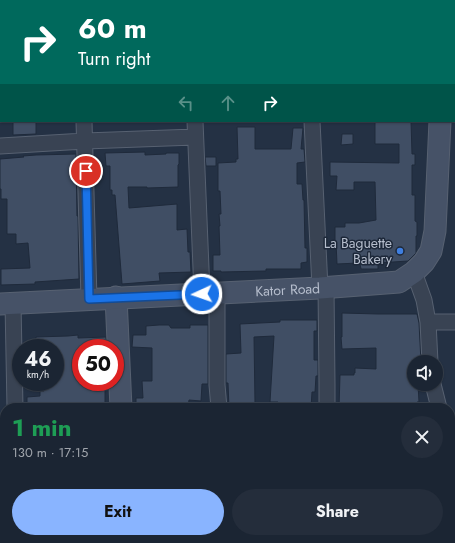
<!DOCTYPE html>
<html lang="en">
<head>
<meta charset="utf-8">
<style>
	:root { --surface:#1b2533; --page:#242d3b; --text:#f1f3f6; --muted:#a0a5ac; --line:#39424e; --accent:#89b4ff }
	body { margin:0; font-family:Jost,sans-serif; background:var(--page); color:var(--text); height:100vh; display:flex; flex-direction:column; font-size:15px; white-space:nowrap }
	* { box-sizing:border-box; margin:0 }
	p { font-size:13px; color:var(--muted) }
	.icon { flex:none; width:22px; height:22px; fill:none; stroke:currentColor; stroke-width:2; stroke-linecap:round; stroke-linejoin:round }
	.map { position:relative; flex:1; overflow:hidden }
	.drawer { position:absolute; left:0px; top:403px; width:455px; height:140px; display:flex; flex-direction:column; background:var(--surface); border-radius:16px 16px 0 0; box-shadow:0 1px 3px #0004,0 0 0 1px var(--line) }
	.drawer>* { flex:none }
	.hud { position:absolute; left:0px; top:0px; width:455px; height:122px; box-shadow:0 1px 3px #0004,0 0 0 1px var(--line); background:#00695c; color:#fff; overflow:hidden }
	.tools { position:absolute; left:407px; top:355px; display:grid; gap:8px }
	.tools a { display:grid; place-items:center; width:36px; height:36px; border-radius:50%; background:var(--surface); box-shadow:0 1px 3px #0004,0 0 0 1px var(--line); font-size:20px }
	.speed { position:absolute; left:12px; top:339px; display:flex; gap:8px; font-size:20px; font-weight:700; text-align:center }
	.speed>* { display:grid; place-content:center; width:52px; height:52px; border-radius:50%; background:var(--surface); box-shadow:0 1px 3px #0004,0 0 0 1px var(--line); line-height:1 }
	.speed small { font-size:10px; font-weight:400 }
	.speed .limit { border:6px solid #d22; background:#fff; color:#111 }
	.pin { position:absolute; display:grid; place-items:center; width:34px; height:34px; color:#fff; margin:-17px; border:2px solid #fff; border-radius:50%; box-shadow:0 1px 4px #0007 }
	.me { position:absolute; width:44px; margin:-22px; rotate:267deg; stroke-linejoin:round; filter:drop-shadow(0 0 3px #0008) }
	.turn { display:flex; align-items:center; gap:14px; height:84px; padding:0 12px; font-size:18px }
	.turn .icon { width:52px; height:52px; stroke-width:2.5 }
	.turn b { display:block; font-size:28px; line-height:34px }
	.lanes { display:flex; align-items:center; height:38px; padding:0 12px; background:#0003; justify-content:center; gap:20px; direction:ltr }
	.lanes .off { opacity:.35 }
	.round { display:grid; place-items:center; flex:none; width:42px; height:42px; border-radius:21px; background:var(--page) }
	.headline { display:flex; align-items:center; justify-content:space-between; height:68px; padding:0 12px }
	h1 { font-size:24px; font-weight:700; line-height:30px; color:#1e9e55 }
	.action { display:flex; gap:8px; margin-top:auto; padding:8px 12px }
	.action a { flex:1; height:46px; border-radius:24px; background:var(--accent); color:#111; font-size:16px; font-weight:700; line-height:46px; text-align:center }
	.action a+a { background:var(--page); color:var(--text) }
	.map>svg:first-child { display:block }
</style>
</head>
<body>
<div class="map">
<svg width="455" height="543" viewBox="0 0 455 543">
	<rect width="100%" height="100%" fill="#243144"/>
	<!-- building -->
	<path fill="#404e64" stroke="#1f2a3b" d="M13 121H36V134L13 135Z
		M375 121H411L412 154H415V165H412V195H415V221L417 222V236H416V253L408 261 378 263V269H361L360 264H358V263L337 264 336 242H335V227H345V223H359L376 220 375 182H354V190H336L337 176H330V162L399 163V144H375Z
		M237 127H255V149H291L293 128H303L301 149H304L305 162 297 163V184H302L303 200H304L305 248H307V262L301 263V269H266V271L221 272V271H213V255H220L219 226H220L219 214H221L220 191H218V163L236 162V159H238Z
		M342 134H353V144L341 145Z
		M145 152V155L166 154V153H179V164L178 165V187L147 188V187H128L129 208 177 204V230L187 229 188 252H190L191 272 159 273 160 281 122 284 115 195H112V190H110V166H106L105 153Z
		M76 154 77 216H78L79 279 35 282V284L1 285V269L30 268 28 243 16 244V234H7V199H1V189H0V159L24 157 23 156 36 155Z
		M205 157H216V166H206Z
		M342 313 378 314H417L419 323 421 362H414V384H418L419 402H417V408L388 406V408H339L340 375H354V373H355V368L376 369V348L342 349 341 337H342Z
		M280 320H317V331H314V360H318V376H316L315 392H312L311 408H278V402H270L274 336 254 337 255 403H252V408H229L228 383H226V354L241 353 240 324 280 322Z
		M159 325H169L171 328H190V325H208V384H202L201 401 189 400 188 408H136V398H143L142 381H152V348L132 347 133 335H146V326Z
		M78 335V338L106 337V348H81V382H101V386H105V408H27V397L40 396V391H44V382H55V348H36V337L68 336Z"/>
	<g fill="none" stroke-linecap="round" stroke-linejoin="round">
		<defs>
			<path id="street" d="M187 0V1
				M306 0V1
				M83 1V0
				M454 110H455
				M84 121 89 299
				M195 121 202 293
				M312 121 320 288
				M0 146 85 141 195 137
				M414 272 424 300 428 322 430 362
				M326 287 327 384V408
				M217 293V385L219 408
				M13 303 15 408
				M428 322H455
				M433 384 439 408
				M450 448 455 465
				M450 482H455
				M0 485H5
				M11 543V538
				M220 543 221 538"/>
			<g id="secondary">
				<path d="M437 0V1"/>
				<path d="M116 297 121 408"/>
				<path id="s1" d="M0 304 320 288 399 282 414 272 424 262 431 251 435 231 440 121"/>
				<path d="M123 543V538"/>
			</g>
		</defs>
		<!-- street casing -->
		<use href="#street" stroke="#576171" stroke-width="17"/>
		<!-- secondary casing -->
		<use href="#secondary" stroke="#576171" stroke-width="23"/>
		<!-- street -->
		<use href="#street" stroke="#394353" stroke-width="15"/>
		<!-- secondary -->
		<use href="#secondary" stroke="#465267" stroke-width="21"/>
	</g>
	<g fill="none" stroke-linecap="round" stroke-linejoin="round">
		<defs>
			<path id="route" d="M86 171 89 299 202 294"/>
		</defs>
		<!-- route casing -->
		<use href="#route" stroke="#114b97" stroke-width="10"/>
		<!-- route -->
		<use href="#route" stroke="#1a73e8" stroke-width="7"/>
	</g>
	<!-- markers -->
	<circle fill="#3f7fe0" stroke="#1d2839" stroke-width="1.5" cx="400" cy="251" r="4"/>
	<g text-anchor="middle" dominant-baseline="central" stroke-width="3" stroke-linejoin="round" paint-order="stroke">
		<!-- poi labels -->
		<g font-size="14" fill="#b6becd" stroke="#1d2839" text-anchor="end">
			<text x="392" y="243">La Baguette<tspan x="392" dy="16">Bakery</tspan></text>
		</g>
		<!-- street labels -->
		<g font-size="14" fill="#b6becd" stroke="#1d2839">
			<text stroke="none"><textPath href="#s1" startOffset="288">Kator Road</textPath></text>
		</g>
	</g>
</svg>
<div class="tools">
<a><svg class="icon" aria-label="sound" viewBox="0 0 24 24"><path d="M4 9h4l5-4v14l-5-4H4zM17 9q2 3 0 6"/></svg></a>
</div>
<div class="speed"><div>46<small>km/h</small></div><div class="limit">50</div></div>
<div class="pin" style="left:86px;top:171px;background:#d93025"><svg class="icon" aria-label="arrive" viewBox="0 0 24 24"><path d="M6 21V4h12l-3 4 3 4H6"/></svg></div>
<svg class="me" style="left:202px;top:294px" viewBox="-20 -20 40 40"><circle r="17" fill="#1a73e8" stroke="#fff" stroke-width="3"/><path d="M0-11L8 9 0 5-8 9z" fill="#fff"/></svg>
<div class="hud">
<div class="turn"><svg class="icon" aria-label="right" viewBox="0 0 24 24"><path d="M7 20v-9h11M14 6l5 5-5 5"/></svg><div><b>60 m</b>Turn right</div></div>
<div class="lanes"><svg class="icon off" aria-label="left" viewBox="0 0 24 24"><path d="M17 20v-9H6M10 6l-5 5 5 5"/></svg><svg class="icon off" aria-label="ahead" viewBox="0 0 24 24"><path d="M12 20V5M6 11l6-6 6 6"/></svg><svg class="icon" aria-label="right" viewBox="0 0 24 24"><path d="M7 20v-9h11M14 6l5 5-5 5"/></svg></div>
</div>
<section class="drawer">
<div class="headline"><div><h1>1 min</h1><p>130 m · 17:15</p></div><a class="round"><svg class="icon" aria-label="close" viewBox="0 0 24 24"><path d="M6 6l12 12M18 6L6 18"/></svg></a></div>
<div class="action"><a>Exit</a><a>Share</a></div>
</section>
</div>
</body>
</html>
